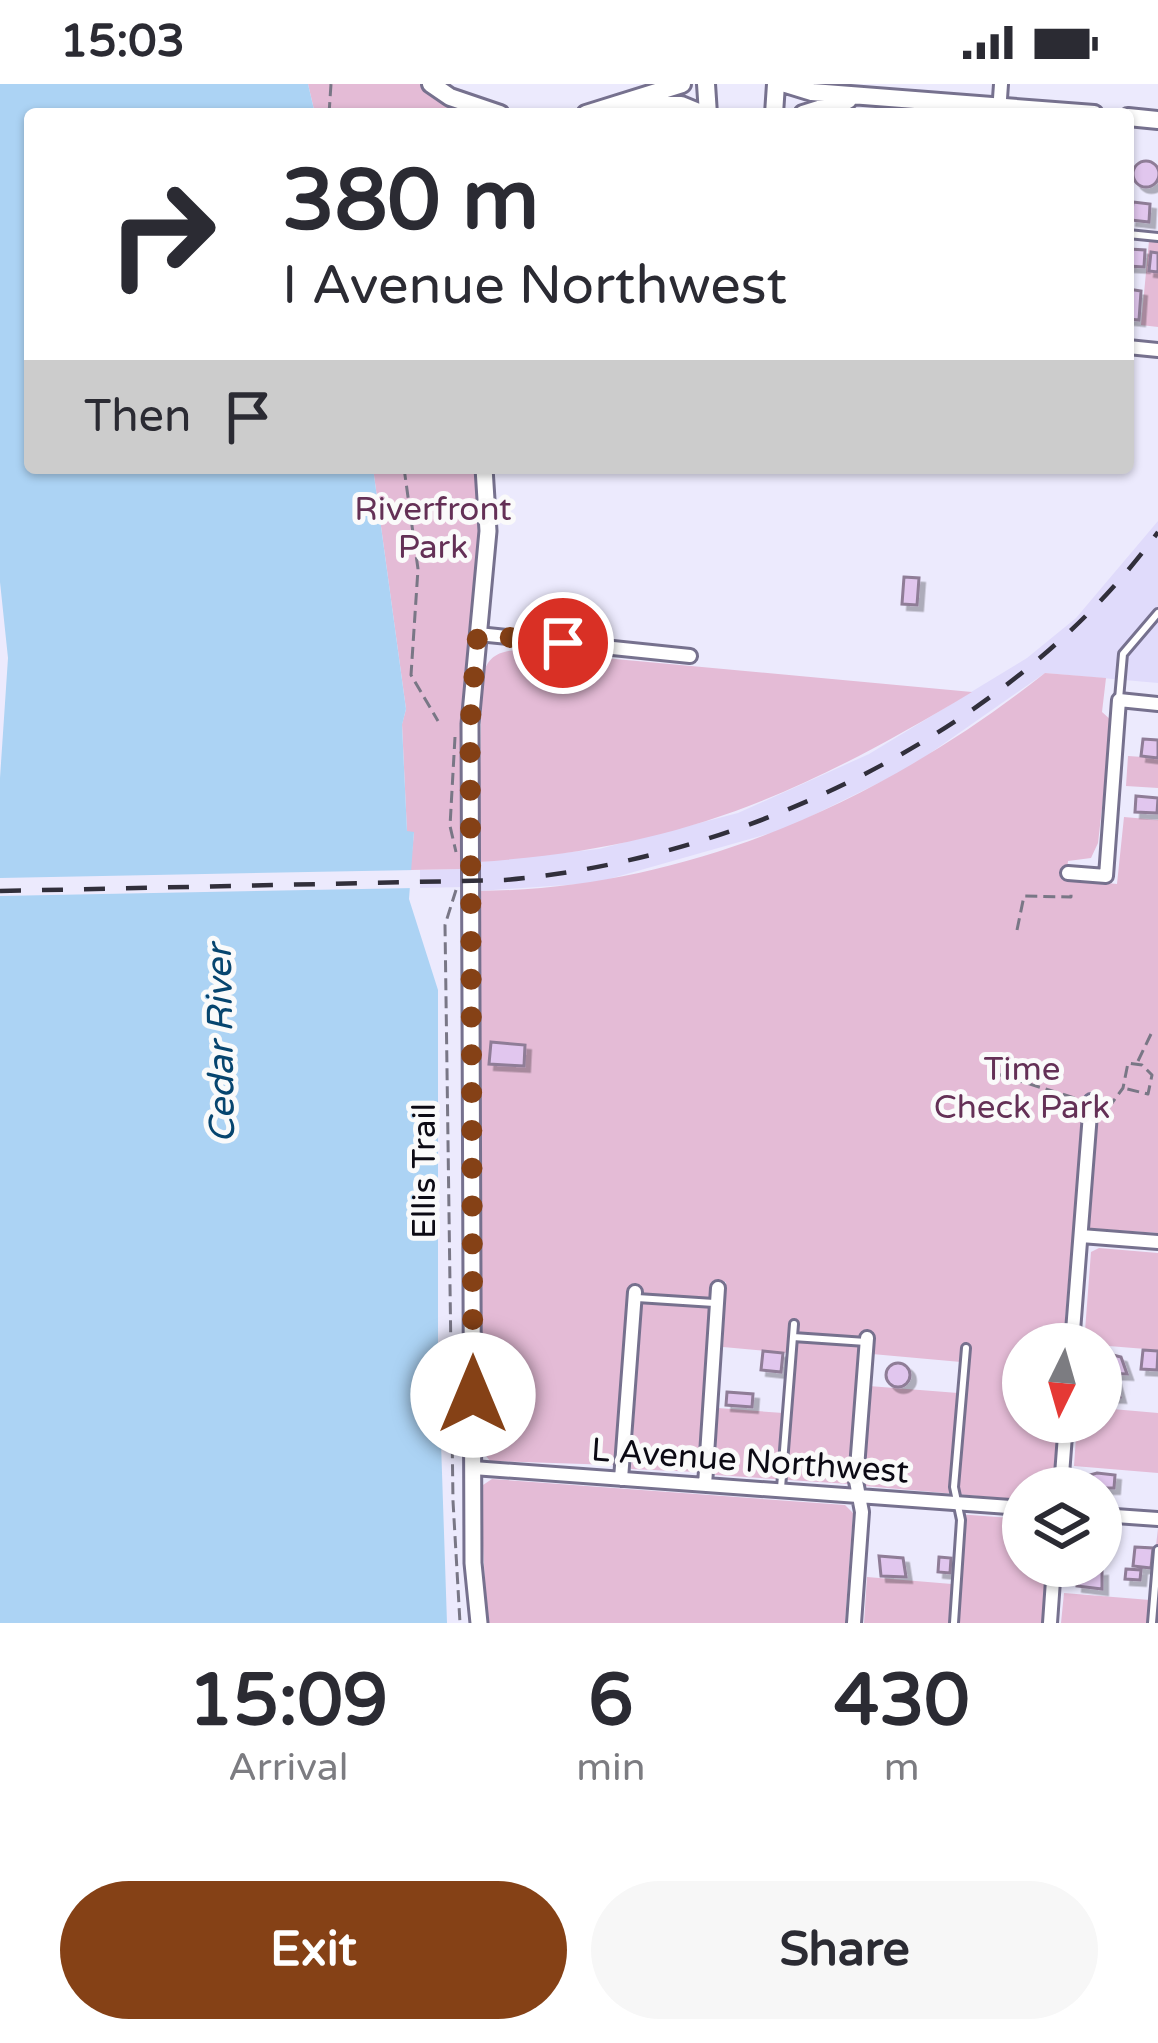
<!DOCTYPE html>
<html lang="en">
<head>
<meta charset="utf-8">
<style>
	:root { --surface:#fff; --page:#f7f7f7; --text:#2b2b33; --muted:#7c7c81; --accent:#854116 }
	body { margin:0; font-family:"Varela Round",sans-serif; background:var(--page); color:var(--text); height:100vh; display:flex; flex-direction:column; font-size:45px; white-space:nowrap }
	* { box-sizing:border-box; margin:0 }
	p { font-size:39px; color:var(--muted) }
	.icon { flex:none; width:66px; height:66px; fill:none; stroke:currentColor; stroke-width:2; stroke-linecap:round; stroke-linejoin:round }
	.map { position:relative; height:1539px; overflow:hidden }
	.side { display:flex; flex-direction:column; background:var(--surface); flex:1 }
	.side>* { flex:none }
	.hud { position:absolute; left:24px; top:24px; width:1110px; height:366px; border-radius:12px; box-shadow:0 3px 9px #0004; background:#fff; color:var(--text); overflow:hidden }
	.needle { width:78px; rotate:185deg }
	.tools { position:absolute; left:1002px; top:1239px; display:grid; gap:24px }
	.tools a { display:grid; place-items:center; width:120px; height:120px; border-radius:50%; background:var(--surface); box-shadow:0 3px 9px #0004; font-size:60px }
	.pin { position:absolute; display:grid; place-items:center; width:102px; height:102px; color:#fff; margin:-51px; border:6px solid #fff; border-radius:50%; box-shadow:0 3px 12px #0007 }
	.me { position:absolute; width:132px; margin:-66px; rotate:0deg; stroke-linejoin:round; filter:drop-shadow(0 0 9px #0008) }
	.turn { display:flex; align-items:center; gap:42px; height:252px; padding:0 60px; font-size:54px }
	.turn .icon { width:156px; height:156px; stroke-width:2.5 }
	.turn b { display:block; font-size:84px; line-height:102px }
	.then { display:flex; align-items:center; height:114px; padding:0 60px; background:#0003; gap:24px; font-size:45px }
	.eta { display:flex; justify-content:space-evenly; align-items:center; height:204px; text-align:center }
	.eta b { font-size:72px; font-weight:700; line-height:84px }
	.cta { display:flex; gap:24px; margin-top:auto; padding:24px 60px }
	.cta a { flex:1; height:138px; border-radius:72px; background:var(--accent); color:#fff; font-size:48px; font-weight:700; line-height:138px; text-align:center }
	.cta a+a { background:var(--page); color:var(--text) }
	.status { display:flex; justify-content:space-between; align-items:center; height:84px; padding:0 60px; background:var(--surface); direction:ltr }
	.status svg { height:33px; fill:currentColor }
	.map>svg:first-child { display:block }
</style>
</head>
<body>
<div class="status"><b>15:03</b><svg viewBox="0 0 49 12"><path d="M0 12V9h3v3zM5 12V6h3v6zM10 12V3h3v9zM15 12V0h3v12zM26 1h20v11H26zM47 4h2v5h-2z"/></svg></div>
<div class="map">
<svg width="1158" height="1539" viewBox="0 0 1158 1539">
	<defs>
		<filter id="shadow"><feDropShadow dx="5.5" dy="5.5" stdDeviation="0" flood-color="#0004"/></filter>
	</defs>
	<rect width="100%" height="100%" fill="#eceafd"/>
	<!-- built -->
	<path fill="#e0dbfb" d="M1158 437V599L1045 589 909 684 785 745 595 799 479 807 478 778 599 765 738 729 869 670 1027 574 1076 534Z
		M461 785 462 803 420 804V786Z"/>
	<!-- green -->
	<path fill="#e4bbd6" d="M308 0H431L500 30H315Z
		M1149 157 1158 158V243L1141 241Z
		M373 384H483L488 444 461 785 410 786 414 749 407 748 402 640 406 625Z
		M518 566 972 608C800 711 681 764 478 778L482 595C486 574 497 567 518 566Z
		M1045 589 1106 594 1102 628 1112 637 1098 759 1091 774 1068 777 1066 795 1117 800 1124 733 1158 736V1149L1073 1143 1063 1260H1023V1338H1058L1052 1404H1023V1416L865 1402 869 1302 958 1309 961 1278 872 1270 861 1254 849 1400 715 1391 718 1324 783 1329 788 1269 723 1263 726 1198 715 1196 698 1388 631 1385 642 1208 629 1206 614 1381 490 1377 481 1365 479 807C689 805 883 717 1045 589Z
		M1128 672 1158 674V704L1126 702Z
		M1099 1164 1158 1169V1266L1084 1260 1091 1168Z
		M1101 1324 1158 1329V1389L1074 1382 1077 1338H1101Z
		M492 1395 845 1421 853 1429 845 1539H487L480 1403Z
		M957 1430 1023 1435V1482H1047L1043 1539H864L867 1493 952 1500Z
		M1158 1444V1539H1061L1064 1509 1150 1516Z"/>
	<!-- water -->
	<path fill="#acd3f4" d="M0 0H308L315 30H30V384H373L406 625 402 641 407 747 414 748 409 815 438 906V1268L447 1539H0V694L8 574 0 498Z"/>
	<!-- pier -->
	<path fill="#eceafd" d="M416 786 415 804 0 812V794Z"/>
	<!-- building -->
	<path fill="#e1c6ee" stroke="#8f7d97" stroke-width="3" filter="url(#shadow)" d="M1133 90a13 13 0 1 1 26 0a13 13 0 1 1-26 0Z
		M1133 118 1150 120 1149 138 1131 136Z
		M1129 165 1145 166 1144 183 1128 182Z
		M1151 168 1158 169V188L1149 187Z
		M1128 205 1141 207 1139 236 1128 235Z
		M904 493 919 494 917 521 902 520Z
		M1143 655 1158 656V674L1141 672Z
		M1136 712 1158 714 1157 729 1135 728Z
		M491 958 525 961 524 982 489 980Z
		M1143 1266 1158 1267 1157 1286 1141 1285Z
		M763 1267 783 1269 781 1288 761 1286Z
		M1101 1268 1121 1273 1127 1290 1101 1289Z
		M886 1291a12 12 0 1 1 24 0a12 12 0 1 1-24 0Z
		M1106 1295H1115L1120 1313 1101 1312Z
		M727 1308 753 1310 752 1323 726 1321Z
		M1097 1389 1115 1391 1114 1404H1083V1393Z
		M1135 1463 1153 1464 1151 1484 1133 1482Z
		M879 1472 903 1474 906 1493 881 1492Z
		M939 1473 951 1474 950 1489 938 1488Z
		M1126 1485 1141 1486 1140 1496 1125 1495Z
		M1102 1487V1505L1077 1502 1078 1489Z"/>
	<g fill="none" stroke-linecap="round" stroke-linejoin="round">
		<defs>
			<path id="service" d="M1128 150 1158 153
				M1119 615 1123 570 1158 529
				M637 1214 714 1219
				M793 1253 866 1258
				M781 1404 794 1240
				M954 1539 961 1436 954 1403 966 1264
				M1152 1539 1158 1466"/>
			<path id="minor" d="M999 29 1001 0
				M1128 263 1158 266
				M478 550 690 572
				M1068 789 1106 792 1119 616 1158 620
				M1081 1152 1158 1158
				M1072 1260 1091 1017
				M473 1384 1023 1424
				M621 1395 635 1208
				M705 1401 718 1204
				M1061 1404 1066 1338
				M1101 1431 1158 1435
				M854 1539 862 1428 856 1397 867 1254
				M1050 1539 1054 1482"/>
			<path id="tertiary" d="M479 1539 473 1479 470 640 488 447 484 384"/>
			<path id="secondary" d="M431 0 450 13 500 30
				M706 0 708 30
				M786 0 812 8 1094 30
				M638 20 681 21 703 30
				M586 30 682 0
				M774 30 776 0
				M803 30 848 16
				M1128 33 1158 36"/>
		</defs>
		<!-- service casing -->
		<use href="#service" stroke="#76718e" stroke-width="12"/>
		<!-- minor casing -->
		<use href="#minor" stroke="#76718e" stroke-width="18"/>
		<!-- tertiary casing -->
		<use href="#tertiary" stroke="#76718e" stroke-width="21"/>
		<!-- secondary casing -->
		<use href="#secondary" stroke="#76718e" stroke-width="22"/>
		<!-- path -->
		<path stroke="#797786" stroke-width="3" stroke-dasharray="12 6" stroke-linecap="butt" d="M329 30 331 0
			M404 384 418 485 411 591 438 637
			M455 653 450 742 456 768
			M456 806 445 841 453 1417 460 1539
			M1017 846 1024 812 1071 813V808
			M1138 977 1151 950
			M994 989 1078 1015
			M1105 1019H1112L1123 1004 1128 979 1142 981 1152 991 1148 1010 1123 1004"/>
		<!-- service -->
		<use href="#service" stroke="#fff" stroke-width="6"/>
		<!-- minor -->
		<use href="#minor" stroke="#fff" stroke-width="12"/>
		<!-- tertiary -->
		<use href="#tertiary" stroke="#fff" stroke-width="15"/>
		<!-- secondary -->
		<use href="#secondary" stroke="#fff" stroke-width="16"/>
		<!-- rail -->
		<path stroke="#312f3b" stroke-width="4.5" stroke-dasharray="21 21" stroke-linecap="butt" d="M0 807 505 796C746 775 1014 646 1158 448"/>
	</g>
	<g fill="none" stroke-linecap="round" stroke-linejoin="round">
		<!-- route -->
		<path stroke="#854116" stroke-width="21" stroke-dasharray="0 37.8" d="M473 1311 470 640 477 557 478 550 563 559"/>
	</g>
	<g text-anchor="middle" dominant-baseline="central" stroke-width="10" stroke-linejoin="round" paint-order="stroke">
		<!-- park labels -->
		<g font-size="33" fill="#643056" stroke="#fafafa">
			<text x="433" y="425">Riverfront<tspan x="433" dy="38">Park</tspan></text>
			<text x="1022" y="985">Time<tspan x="1022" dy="38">Check Park</tspan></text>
		</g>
		<!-- street labels -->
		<g font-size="33" fill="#0c0a14" stroke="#fafafa">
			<text transform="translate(424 1087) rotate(-90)">Ellis Trail</text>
			<text transform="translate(750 1377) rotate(4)">L Avenue Northwest</text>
		</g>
		<!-- water labels -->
		<g font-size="36" font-style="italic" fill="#06456f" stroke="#fafafa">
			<text transform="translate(221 960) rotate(-91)">Cedar River</text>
		</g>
	</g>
</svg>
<div class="tools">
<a><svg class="needle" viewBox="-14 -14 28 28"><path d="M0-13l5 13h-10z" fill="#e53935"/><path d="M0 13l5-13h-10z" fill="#7c7c81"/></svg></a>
<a><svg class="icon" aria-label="layers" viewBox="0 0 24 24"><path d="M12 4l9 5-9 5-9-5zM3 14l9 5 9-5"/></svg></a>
</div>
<div class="pin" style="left:563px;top:559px;background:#d93025"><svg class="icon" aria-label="arrive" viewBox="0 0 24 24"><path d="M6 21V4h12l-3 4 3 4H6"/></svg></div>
<svg class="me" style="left:473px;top:1311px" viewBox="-20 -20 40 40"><circle r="19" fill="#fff"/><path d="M0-13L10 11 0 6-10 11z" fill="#854116"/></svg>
<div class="hud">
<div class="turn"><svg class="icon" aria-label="right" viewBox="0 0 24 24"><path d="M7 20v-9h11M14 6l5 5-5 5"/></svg><div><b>380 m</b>I Avenue Northwest</div></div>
<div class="then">Then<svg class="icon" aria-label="arrive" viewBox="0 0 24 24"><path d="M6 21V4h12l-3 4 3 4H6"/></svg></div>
</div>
</div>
<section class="side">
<div class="eta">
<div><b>15:09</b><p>Arrival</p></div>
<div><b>6</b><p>min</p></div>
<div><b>430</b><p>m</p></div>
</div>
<div class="cta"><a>Exit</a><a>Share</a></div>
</section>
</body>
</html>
